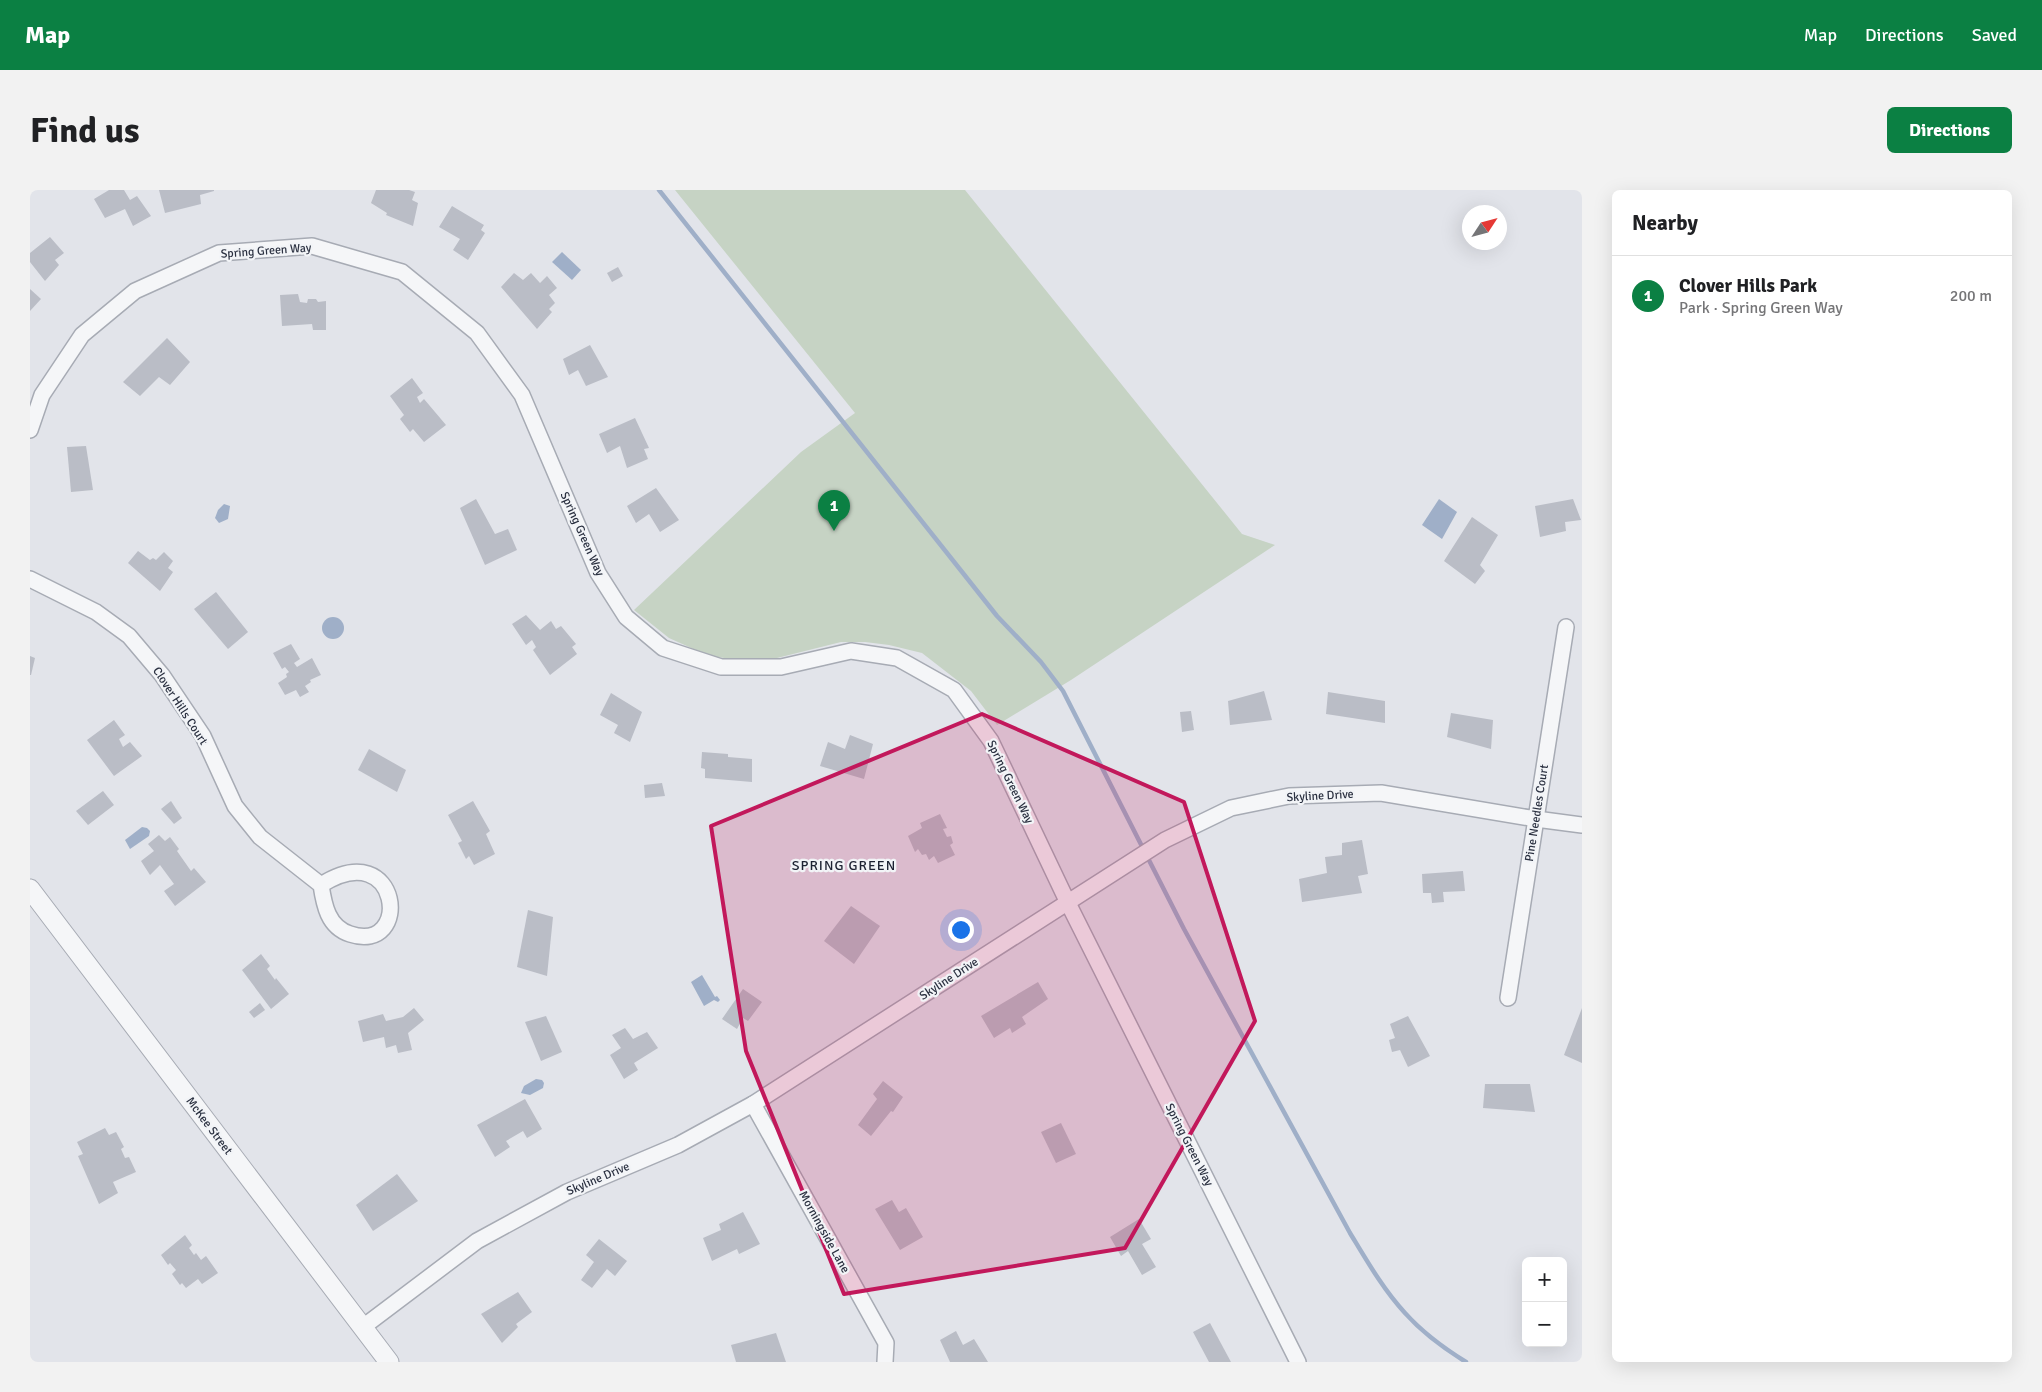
<!DOCTYPE html>
<meta charset="utf-8">
<style>
body{margin:0;font-family:Signika,sans-serif;background:#f2f2f2;color:#202124}
.controls{position:absolute;right:15px;bottom:15px;display:grid;overflow:hidden;border-radius:8px;box-shadow:0 5px 20px #0002}
.controls button{width:45px;height:45px;display:grid;place-items:center;padding:0;border:0;border-bottom:1px solid #e0e0e0;background:#fff;color:#202124;font:25px sans-serif}
.compass{position:absolute;left:1432px;top:15px;width:45px;height:45px;border-radius:50%;background:#fff;box-shadow:0 5px 20px #0002;rotate:54deg}
.you{position:absolute;left:930px;top:739px;width:18px;height:18px;margin:-12px;border:4px solid #fff;border-radius:50%;background:#1a73e8;box-shadow:0 0 0 8px #1a73e833}
.badge{display:grid;place-items:center;width:32px;height:32px;border-radius:50%;background:#0b8043;color:#fff;font-size:16px;font-weight:700}
.pin{position:absolute;translate:-50% -41px;filter:drop-shadow(0 1px 2px #0008)}
.pin::after{content:'';position:absolute;top:26px;width:18px;height:15px;background:inherit;clip-path:polygon(0 0,100% 0,50% 100%)}
.list{margin:0;padding:0;list-style:none}
h2{display:flex;justify-content:space-between;align-items:center;height:65px;margin:0;padding:0 20px;font-size:21px}
h2 small{font-size:16px;font-weight:400;color:#757577}
.list li{display:grid;grid-template-columns:32px 1fr auto;gap:15px;align-items:center;box-sizing:border-box;height:80px;padding:0 20px;border-top:1px solid #e0e0e0}
.list b{display:block;font-size:19px;white-space:nowrap}
.list p{margin:0;font-size:16px;white-space:nowrap;color:#757577}
.list em{font-size:16px;font-style:normal;color:#757577}
.map{position:relative;flex:none;width:1552px;height:1172px;overflow:hidden;border-radius:8px}
header{display:flex;align-items:center;gap:30px;box-sizing:border-box;height:70px;padding:0 25px;background:#0b8043;color:#fff}
header strong{font-size:24px}
nav{display:flex;gap:28px;margin-inline-start:auto;font-size:18px}
.intro{display:flex;align-items:center;justify-content:space-between;box-sizing:border-box;height:120px;padding:0 30px}
h1{margin:0;font-size:35px}
.button{padding:12px 22px;border-radius:8px;background:#0b8043;color:#fff;font-size:18px;font-weight:700}
main{display:flex;gap:30px;padding:0 30px}
aside{flex:1;background:#fff;border-radius:8px;box-shadow:0 5px 20px #0002}
.map>svg:first-child{display:block}
.green{fill:#c6d3c4}
.water{fill:#9fafc8}
.lines{fill:none;stroke-linecap:round;stroke-linejoin:round}
.stream{stroke:#9fafc8;stroke-width:4.5}
.building{fill:#babdc6}
.minor-casing{stroke:#a7abb4;stroke-width:18}
.tertiary-casing{stroke:#a7abb4;stroke-width:21}
.minor{stroke:#f5f6f8;stroke-width:15}
.tertiary{stroke:#f5f6f8;stroke-width:19}
.marked{fill:#c2185b;fill-opacity:0.2;stroke:#c2185b;stroke-width:4;stroke-linejoin:round}
.labels{text-anchor:middle;dominant-baseline:central;stroke-width:4.5;stroke-linejoin:round;paint-order:stroke}
.street-label{font-size:12px;fill:#2b3141;stroke:#f2f4f7}
.neighbourhood-label{font-size:14px;letter-spacing:1px;fill:#1d2232;stroke:#f2f4f7}
</style>
<header>
<strong>Map</strong>
<nav><a>Map</a><a>Directions</a><a>Saved</a></nav>
</header>
<div class="intro"><h1>Find us</h1><a class="button">Directions</a></div>
<main>
<div class="map">
<svg width="1552" height="1172" viewBox="0 0 1552 1172">
<rect width="100%" height="100%" fill="#e2e4ea"/>
<polygon class="green" points="645,0 935,0 1212,344 1245,355 1041,490 967,535 941,501 892,463 859,455 835,452 811,452 747,468 702,469 687,467 668,461 639,448 604,420 771,262 825,223"/>
<g class="water">
<polygon points="532,62 551,80 542,90 522,72"/>
<polygon points="1409,309 1427,322 1412,349 1392,335"/>
<polygon points="194,314 200,316 198,329 189,333 185,328 188,320"/>
<circle cx="303" cy="438" r="11"/>
<polygon points="112,637 117,638 120,641 119,646 100,659 95,650"/>
<polygon points="672,785 685,807 687,806 690,810 688,812 684,810 674,816 661,792"/>
<polygon points="506,889 512,890 514,893 513,898 500,905 491,903 494,896"/>
</g>
<g class="lines">
<path class="stream" d="M 629,0 L 967,426 L 1011,472 L 1033,501 L 1154,739 L 1320,1043 C 1337,1071 1353,1099 1375,1123 C 1392,1142 1415,1159 1436,1172"/>
</g>
<g class="building">
<polygon points="79,0 94,0 100,10 107,6 121,26 103,36 95,19 75,28 64,9"/>
<polygon points="129,0 184,0 184,1 170,5 171,14 135,23"/>
<polygon points="346,0 379,0 385,2 382,10 388,13 383,36 356,25 357,23 341,13"/>
<polygon points="422,16 454,35 451,40 455,43 438,70 423,60 430,49 409,37"/>
<polygon points="20,47 34,63 25,70 29,75 15,91 0,72 0,63"/>
<polygon points="588,77 593,86 582,92 577,83"/>
<polygon points="484,83 493,90 501,83 510,93 517,86 527,98 519,105 525,113 519,119 522,122 507,139 471,97"/>
<polygon points="0,99 11,109 0,121"/>
<polygon points="268,104 270,112 277,113 278,109 286,109 288,112 296,111 296,140 283,140 282,134 252,136 250,105"/>
<polygon points="137,148 160,172 140,195 129,187 110,206 93,192"/>
<polygon points="560,155 578,187 556,196 548,180 539,185 533,169"/>
<polygon points="382,188 393,203 387,207 390,213 394,209 416,235 394,252 383,239 380,242 370,229 374,225 360,206"/>
<polygon points="605,228 619,258 614,259 618,269 597,278 590,256 577,263 569,244"/>
<polygon points="56,256 63,300 41,302 37,257"/>
<polygon points="626,298 649,330 630,342 619,324 606,333 597,316"/>
<polygon points="446,309 465,344 478,339 487,360 455,375 430,318"/>
<polygon points="1543,309 1551,330 1535,332 1536,341 1510,347 1505,316"/>
<polygon points="1442,327 1468,345 1450,375 1455,381 1445,394 1414,371"/>
<polygon points="108,361 120,370 123,368 126,370 134,362 143,371 138,378 143,382 130,401 98,373"/>
<polygon points="186,402 218,442 198,459 164,419"/>
<polygon points="496,425 510,440 521,431 526,439 531,436 546,454 542,457 547,464 520,485 503,460 506,457 502,450 496,455 482,434"/>
<polygon points="261,454 270,469 264,473 267,477 282,468 291,485 280,490 281,492 275,496 279,502 270,507 266,500 255,505 248,493 257,487 256,484 259,482 255,477 252,479 243,463"/>
<polygon points="0,466 5,468 1,485 0,485"/>
<polygon points="1234,501 1242,530 1200,535 1198,511"/>
<polygon points="1298,502 1355,511 1355,533 1296,524"/>
<polygon points="581,503 612,522 600,552 584,543 588,535 570,525"/>
<polygon points="1161,521 1164,540 1152,542 1150,522"/>
<polygon points="1421,523 1463,530 1461,559 1417,547"/>
<polygon points="84,530 95,545 89,549 93,557 100,552 112,566 84,586 57,550"/>
<polygon points="820,545 843,554 834,589 790,576 798,552 815,559"/>
<polygon points="339,559 376,580 367,602 328,580"/>
<polygon points="672,562 698,564 698,567 722,569 722,592 675,588 675,579 671,578"/>
<polygon points="632,593 635,606 615,608 614,595"/>
<polygon points="73,601 84,615 58,635 46,621"/>
<polygon points="141,611 152,628 144,634 131,619"/>
<polygon points="443,611 460,641 456,644 465,664 444,675 439,666 436,669 428,653 432,651 418,625"/>
<polygon points="910,624 917,638 913,639 917,647 921,646 923,653 920,655 925,665 908,673 904,666 899,670 896,664 892,665 888,659 885,662 878,646 892,638 890,633"/>
<polygon points="129,645 135,651 140,647 149,659 147,661 161,681 164,678 176,692 145,716 134,701 144,694 130,675 120,685 111,671 124,661 118,654"/>
<polygon points="1332,650 1338,684 1328,686 1332,703 1272,712 1269,689 1297,683 1295,667 1312,665 1312,653"/>
<polygon points="1433,681 1435,701 1413,702 1414,712 1402,713 1401,703 1393,703 1392,684"/>
<polygon points="821,716 850,736 824,774 794,751"/>
<polygon points="498,720 523,727 517,786 487,777"/>
<polygon points="231,764 240,776 237,779 245,790 246,788 259,804 241,819 212,780"/>
<polygon points="1008,792 1018,809 992,827 996,834 982,843 980,838 964,848 951,826"/>
<polygon points="713,799 732,812 718,831 713,828 707,839 692,829"/>
<polygon points="230,813 235,820 224,828 219,822"/>
<polygon points="384,818 394,830 378,843 382,860 368,863 366,855 356,858 354,847 333,852 328,831 353,824 356,831 373,827"/>
<polygon points="1552,818 1552,873 1534,865"/>
<polygon points="516,826 532,862 511,871 495,832"/>
<polygon points="1378,826 1400,866 1378,877 1370,860 1362,862 1359,850 1365,848 1360,834"/>
<polygon points="595,838 603,849 617,842 628,858 604,873 608,880 594,889 580,865 591,858 582,845"/>
<polygon points="853,891 873,907 863,922 861,921 841,946 828,935 847,909 843,904"/>
<polygon points="1455,894 1500,894 1505,922 1453,918"/>
<polygon points="495,909 512,939 497,948 493,941 476,951 480,957 465,967 447,935"/>
<polygon points="1031,933 1046,964 1026,973 1011,942"/>
<polygon points="75,938 79,945 86,942 94,957 91,959 95,968 99,967 106,982 83,992 88,1003 69,1014 48,966 53,964 47,952"/>
<polygon points="367,984 388,1011 343,1041 326,1015"/>
<polygon points="862,1010 869,1022 876,1018 893,1047 870,1060 845,1019"/>
<polygon points="713,1022 730,1054 709,1064 707,1059 682,1071 673,1048 691,1040 689,1034"/>
<polygon points="1109,1029 1121,1049 1112,1054 1126,1077 1112,1085 1098,1061 1091,1066 1080,1047"/>
<polygon points="155,1045 162,1055 159,1058 164,1065 166,1063 171,1070 176,1066 188,1083 172,1094 168,1089 156,1098 152,1093 150,1095 142,1084 146,1080 140,1073 138,1075 131,1065"/>
<polygon points="569,1049 597,1071 585,1086 577,1079 562,1098 551,1090 564,1072 556,1065"/>
<polygon points="488,1102 502,1122 486,1134 488,1137 472,1153 451,1124"/>
<polygon points="1180,1133 1201,1172 1179,1172 1163,1142"/>
<polygon points="926,1141 933,1155 944,1149 958,1172 920,1172 910,1150"/>
<polygon points="746,1143 756,1172 706,1172 701,1155"/>
</g>
<g class="lines">
<g class="minor-casing">
<g id="minor">
<polyline points="0,240 12,205 52,145 105,101 189,63 282,56 372,82 447,143 492,205 568,383 596,427 633,458 691,477 751,477 821,461 867,468 924,500 961,551 1038,713 1268,1172"/>
<path d="M 0,389 L 66,422 L 99,446 L 132,485 L 173,546 L 205,616 L 230,647 L 291,695 C 294,715 298,737 320,744 C 383,765 371,644 291,695"/>
<polyline points="1478,808 1536,437"/>
<polyline points="723,914 856,1153 855,1172"/>
<polyline points="333,1137 447,1051 537,1002 648,955 723,914 1135,650 1201,618 1259,606 1351,603 1506,629 1552,635"/>
</g>
</g>
<g class="tertiary-casing">
<polyline id="tertiary" points="0,699 359,1172"/>
</g>
<use href="#minor" class="minor"/>
<use href="#tertiary" class="tertiary"/>
</g>
<path class="marked" d="M 952,524 L 1154,612 L 1225,831 L 1095,1058 L 814,1104 L 716,861 L 681,636 Z"/>
<g class="labels">
<g class="street-label">
<text transform="translate(236 61) rotate(-4)">Spring Green Way</text>
<text transform="translate(552 344) rotate(66)">Spring Green Way</text>
<text transform="translate(150 516) rotate(57)">Clover Hills Court</text>
<text transform="translate(980 592) rotate(64)">Spring Green Way</text>
<text transform="translate(1290 606) rotate(-3)">Skyline Drive</text>
<text transform="translate(1507 623) rotate(-81)">Pine Needles Court</text>
<text transform="translate(919 789) rotate(-33)">Skyline Drive</text>
<text transform="translate(179 936) rotate(53)">McKee Street</text>
<text transform="translate(1159 955) rotate(63)">Spring Green Way</text>
<text transform="translate(568 989) rotate(-23)">Skyline Drive</text>
<text transform="translate(794 1042) rotate(61)">Morningside Lane</text>
</g>
<g class="neighbourhood-label">
<text x="814" y="675">SPRING GREEN</text>
</g>
</g>
</svg>
<div class="controls">
<button>+</button>
<button>−</button>
</div>
<svg class="compass" viewBox="-18 -18 36 36"><path d="M0-13l5 13h-10z" fill="#e53935"/><path d="M0 13l5-13h-10z" fill="#757577"/></svg>
<div class="you"></div>
<div class="pin badge" style="left:804px;top:341px">1</div>
</div>
<aside>
<h2>Nearby<small></small></h2>
<ul class="list">
<li><span class="badge">1</span><div><b>Clover Hills Park</b><p>Park · Spring Green Way</p></div><em>200 m</em></li>
</ul>
</aside>
</main>
